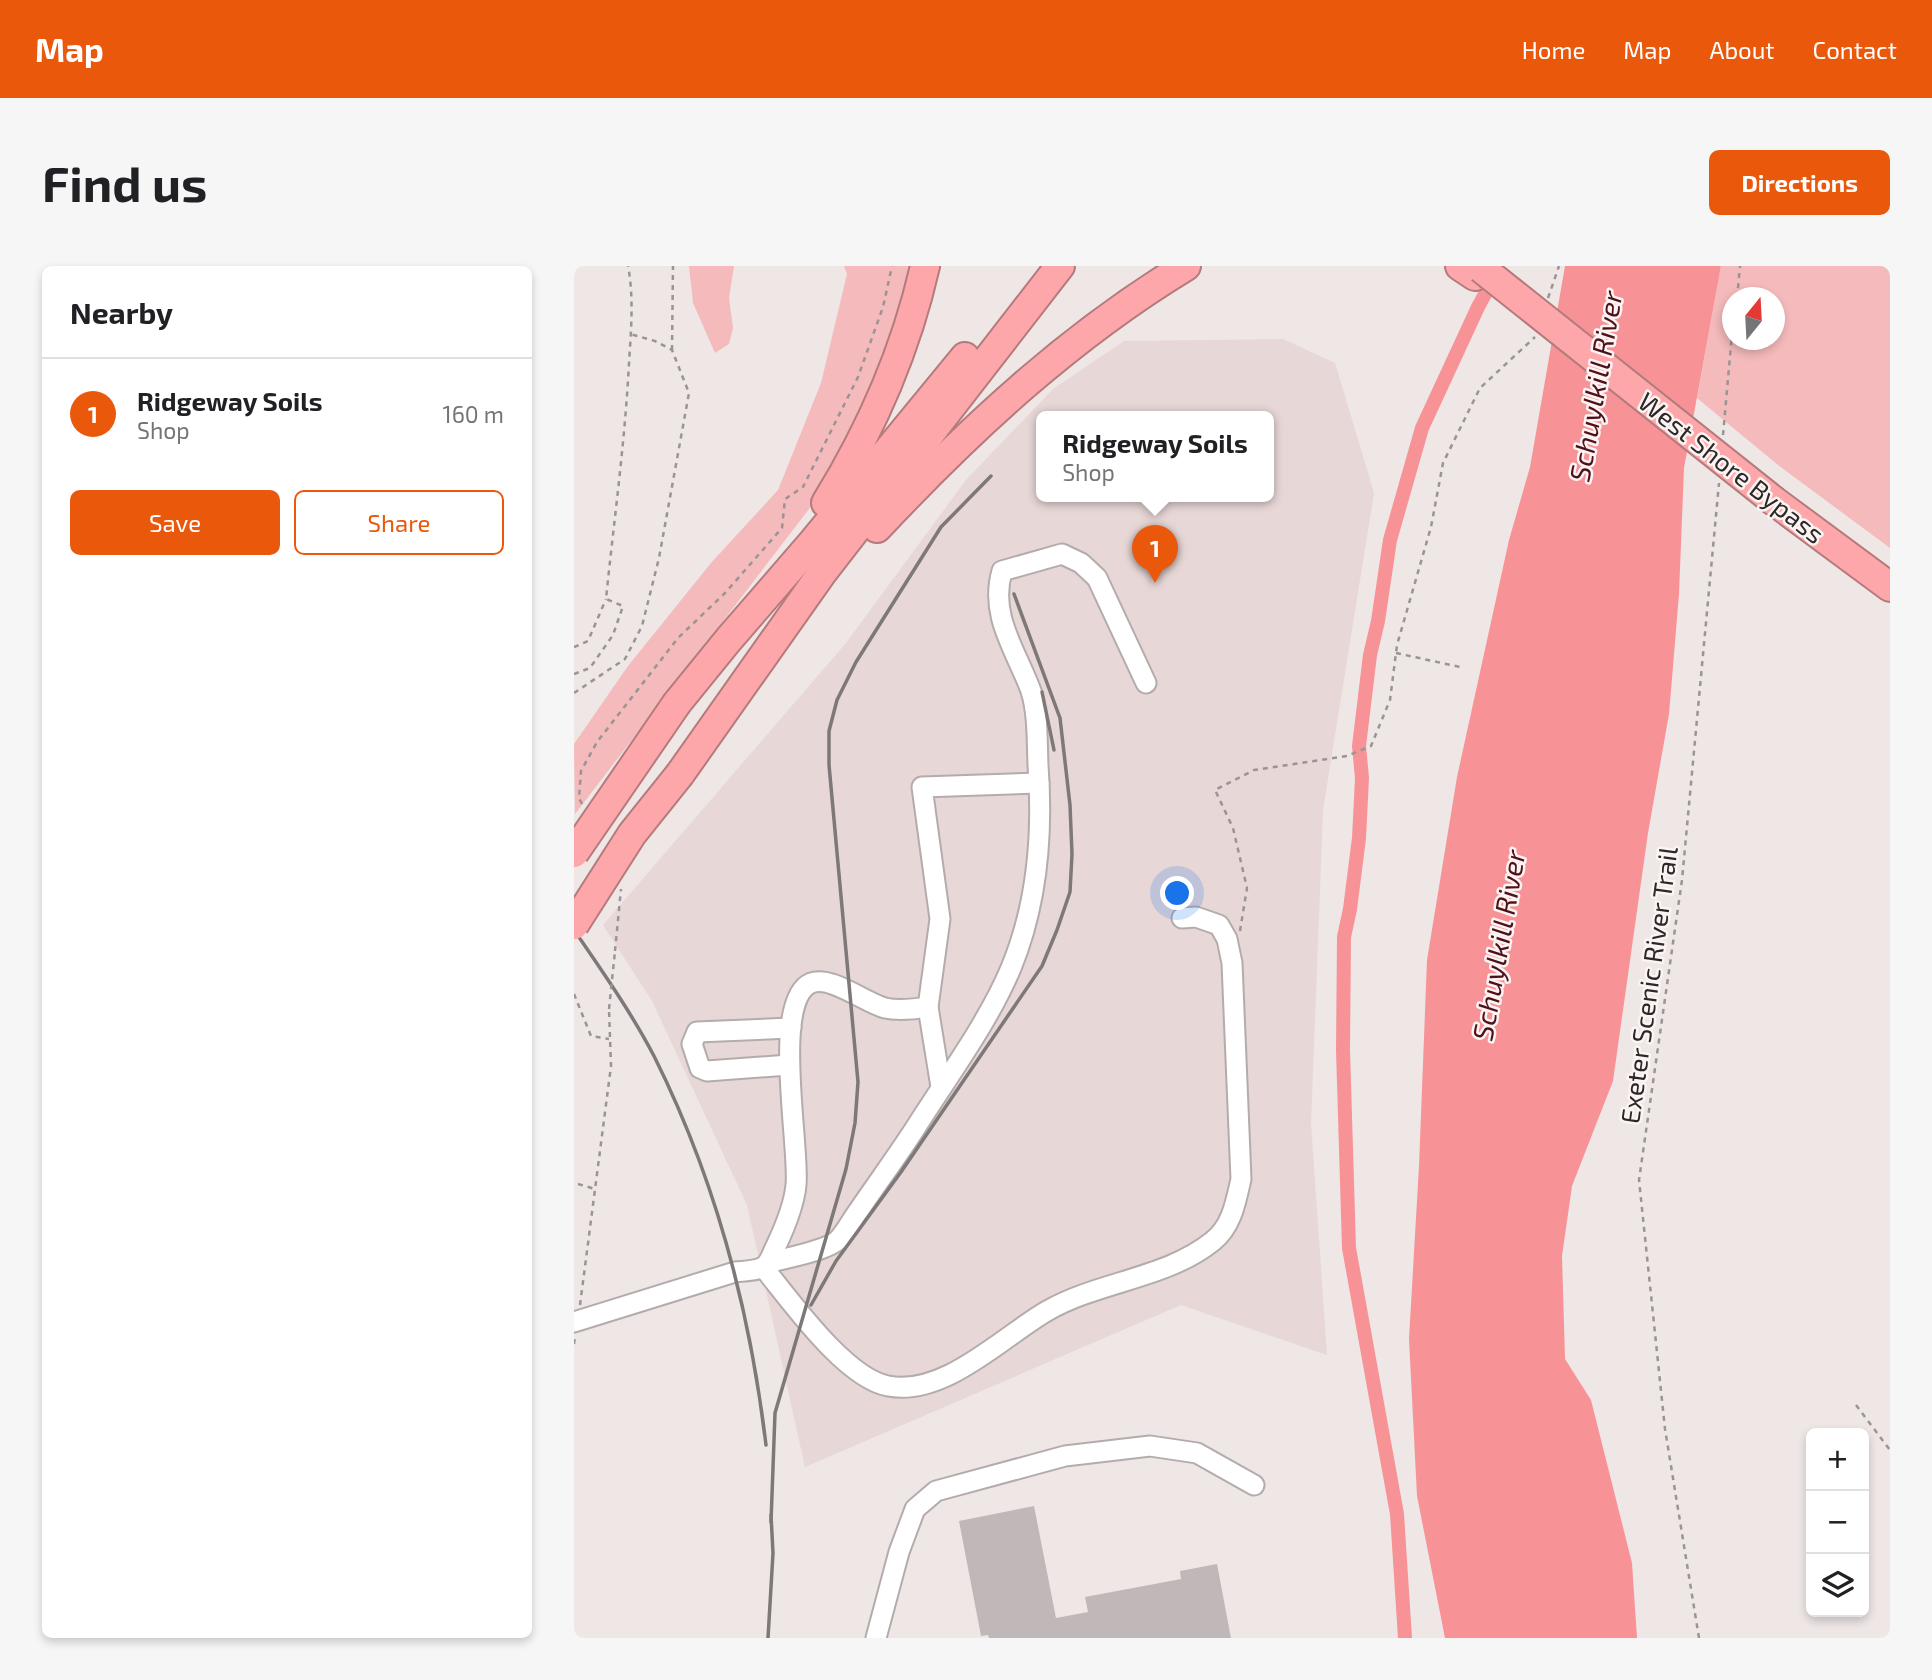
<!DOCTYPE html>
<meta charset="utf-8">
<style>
body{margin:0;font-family:"Exo 2",sans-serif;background:#f6f6f6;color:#202124}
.controls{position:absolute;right:21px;bottom:21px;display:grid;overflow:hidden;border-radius:10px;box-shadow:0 4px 10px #0003}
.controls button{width:63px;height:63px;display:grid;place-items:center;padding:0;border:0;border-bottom:2px solid #e0e0e0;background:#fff;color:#202124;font:35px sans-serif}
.compass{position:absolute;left:1148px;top:21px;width:63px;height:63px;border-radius:50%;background:#fff;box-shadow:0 4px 10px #0003;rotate:18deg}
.you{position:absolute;left:604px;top:628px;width:24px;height:24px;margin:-18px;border:5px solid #fff;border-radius:50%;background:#1a73e8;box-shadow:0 0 0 10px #1a73e833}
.badge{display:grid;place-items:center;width:46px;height:46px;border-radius:50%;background:#ea580c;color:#fff;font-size:23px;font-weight:700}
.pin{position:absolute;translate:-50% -58px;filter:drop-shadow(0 2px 4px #0008)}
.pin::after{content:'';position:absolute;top:37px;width:24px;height:21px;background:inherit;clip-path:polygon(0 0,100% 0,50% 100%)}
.popup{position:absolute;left:462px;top:145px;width:238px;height:91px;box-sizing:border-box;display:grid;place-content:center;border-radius:10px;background:#fff;filter:drop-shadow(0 2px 5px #0005);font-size:23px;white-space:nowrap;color:#757577}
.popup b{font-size:26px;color:#202124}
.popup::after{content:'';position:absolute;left:50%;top:100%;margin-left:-14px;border:14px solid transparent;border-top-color:#fff}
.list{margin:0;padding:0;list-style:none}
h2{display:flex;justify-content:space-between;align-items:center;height:91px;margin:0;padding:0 28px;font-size:30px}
h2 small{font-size:23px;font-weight:400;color:#757577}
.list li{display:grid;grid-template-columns:46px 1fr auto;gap:21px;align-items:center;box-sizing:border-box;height:112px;padding:0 28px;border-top:2px solid #e0e0e0}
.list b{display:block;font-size:26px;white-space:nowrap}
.list p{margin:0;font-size:23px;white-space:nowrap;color:#757577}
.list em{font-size:23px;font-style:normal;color:#757577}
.actions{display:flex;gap:14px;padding:21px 28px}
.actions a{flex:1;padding:16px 0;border:2px solid #ea580c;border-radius:10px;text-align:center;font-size:24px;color:#ea580c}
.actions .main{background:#ea580c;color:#fff}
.icon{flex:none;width:38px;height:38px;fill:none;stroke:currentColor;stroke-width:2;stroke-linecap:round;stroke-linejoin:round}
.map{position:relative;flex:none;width:1316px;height:1372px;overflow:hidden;border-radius:10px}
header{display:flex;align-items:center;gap:42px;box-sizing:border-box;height:98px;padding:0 35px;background:#ea580c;color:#fff}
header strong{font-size:33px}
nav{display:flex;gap:38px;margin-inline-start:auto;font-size:24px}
.intro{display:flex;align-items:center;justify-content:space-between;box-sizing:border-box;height:168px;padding:0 42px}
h1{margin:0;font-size:49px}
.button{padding:18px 32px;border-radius:10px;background:#ea580c;color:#fff;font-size:24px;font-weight:700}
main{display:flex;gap:42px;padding:0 42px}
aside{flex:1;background:#fff;border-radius:10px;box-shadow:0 4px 10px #0003}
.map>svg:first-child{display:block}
.built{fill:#e8d7d7;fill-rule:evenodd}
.green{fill:#f5babb;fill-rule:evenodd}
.water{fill:#f79397}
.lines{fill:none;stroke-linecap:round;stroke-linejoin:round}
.canal{stroke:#f79397;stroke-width:14}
.building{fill:#c0b8b8}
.minor-casing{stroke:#b4acac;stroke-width:23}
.highway-casing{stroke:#b47b7c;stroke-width:32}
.path{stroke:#9a9494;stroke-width:2.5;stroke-dasharray:5 5;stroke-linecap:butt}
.minor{stroke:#fff;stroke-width:19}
.highway{stroke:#fea7aa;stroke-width:28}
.rail{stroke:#7e7878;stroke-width:3.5}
.highway-bridge-casing{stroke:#b47b7c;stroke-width:32;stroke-linecap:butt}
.path-bridge{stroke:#9a9494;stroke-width:2.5;stroke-dasharray:5 5;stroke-linecap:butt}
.highway-bridge{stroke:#fea7aa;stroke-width:28}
.labels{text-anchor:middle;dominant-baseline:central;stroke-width:5;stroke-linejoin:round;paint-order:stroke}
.street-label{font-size:26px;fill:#2b2828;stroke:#fcf3f3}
.water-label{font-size:28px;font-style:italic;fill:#4e1119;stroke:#fcf3f3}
</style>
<header>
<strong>Map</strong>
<nav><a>Home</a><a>Map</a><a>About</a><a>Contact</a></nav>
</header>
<div class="intro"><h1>Find us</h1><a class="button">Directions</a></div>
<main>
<aside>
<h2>Nearby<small></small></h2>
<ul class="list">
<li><span class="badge">1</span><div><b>Ridgeway Soils</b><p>Shop</p></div><em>160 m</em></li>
</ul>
<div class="actions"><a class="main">Save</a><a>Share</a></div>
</aside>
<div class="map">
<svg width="1316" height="1372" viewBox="0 0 1316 1372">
<rect width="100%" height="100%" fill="#efe6e6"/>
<path class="built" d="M 709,73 L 761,97 L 800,227 L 749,544 L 737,857 L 753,1089 L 607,1039 L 231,1201 L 173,939 L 78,735 L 29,659 L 272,377 L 392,214 L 479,123 L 550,75 ZM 467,151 L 695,151 L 695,231 L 467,231 Z"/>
<g class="green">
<polygon points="115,0 160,0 155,32 159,62 155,78 141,87 119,37"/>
<polygon points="270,0 337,0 321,57 298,120 271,181 235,243 1,548 0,478 54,400 137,297 204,224 247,117 273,8"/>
<path d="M 1147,0 L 1316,0 L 1316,282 L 1204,199 L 1123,132 ZM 1158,32 L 1200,32 L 1200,74 L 1158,74 Z"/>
</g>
<polygon class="water" points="991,0 1147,0 1110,202 1105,328 1095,448 1074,567 1039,815 998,920 988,990 991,1093 1017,1134 1058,1297 1063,1372 871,1372 843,1230 835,1073 845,900 853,694 883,511 935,274 956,201"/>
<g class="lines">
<polyline class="canal" points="831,1372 823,1248 775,982 769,784 770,671 776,643 785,572 788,512 785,480 796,389 804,355 816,274 848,162 904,41 922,8"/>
</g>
<polygon class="building" points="460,1240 482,1352 514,1346 511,1331 607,1313 606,1305 643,1298 657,1372 415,1372 414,1369 407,1370 385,1255"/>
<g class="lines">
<g class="minor-casing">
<g id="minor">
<polyline points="215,799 133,805 126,802 118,778 123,766 217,762"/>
<polyline points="367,821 354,741 366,653 348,521 465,517"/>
<path d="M 194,997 C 211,992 252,985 264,974 C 272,966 278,953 285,944 C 304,916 324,889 342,861 C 373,812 415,755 437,702 C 463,639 469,566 464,499 C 463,476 464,447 457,425 C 442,384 415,350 428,305 L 488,288 L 507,297 L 523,312 L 572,417"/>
<path d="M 189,1001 C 217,1035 271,1112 314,1120 C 370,1131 428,1071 473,1045 C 525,1015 592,1013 639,975 C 658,960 662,935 667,913 L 658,697 L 653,673 L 645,659 L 622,651 L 608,652"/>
<path d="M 0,1056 L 161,1006 C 170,1005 180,1005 188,1002 C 196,998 198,987 202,980 C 211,961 220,940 222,919 C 226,880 197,734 237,717 C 257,709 291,737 311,742 C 325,745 341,743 354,741"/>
<polyline points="302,1372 325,1286 341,1243 362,1225 491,1190 576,1180 623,1187 680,1219"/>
</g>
</g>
<g class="highway-casing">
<g id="highway">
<polyline points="886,0 901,10"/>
<polyline points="1200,235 1316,321"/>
<path d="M 252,237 C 297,164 332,84 351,0"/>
<path d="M 303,262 C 396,163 495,71 612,0"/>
<polyline points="103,437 155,373 239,276 391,91"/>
<polyline points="106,508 248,307 486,0"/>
</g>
</g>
<g class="path">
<polyline points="974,32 985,0"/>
<polyline points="1163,32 1166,0"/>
<polyline points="98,84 99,0"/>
<polyline points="1149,169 1158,68"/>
<polyline points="0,381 14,375 32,333"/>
<polyline points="822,387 886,401"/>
<path d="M 0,408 L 16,402 L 39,369 L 49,340 L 32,333 C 40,254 51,176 55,97 C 57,65 60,31 54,0"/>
<polyline points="0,427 51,393 68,360 85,292 115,127 98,84 81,75 56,68"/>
<polyline points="8,538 5,532 7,505 23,476 104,372 151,327 208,262 211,233 229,221 284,111 309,41 318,0"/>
<polyline points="666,665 673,622 659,562 641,524 680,504 773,490 797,480 816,434 823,379 857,261 869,197 906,122 961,71"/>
<polyline points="41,685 47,623"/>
<polyline points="0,728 17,770 35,773"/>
<polyline points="4,918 21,923"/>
<polyline points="6,1039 37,800 35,743"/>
<polyline points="0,1078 1,1069"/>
<polyline points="1282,1139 1316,1184"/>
<polyline points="1125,1372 1091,1163 1065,914 1108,614 1145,217"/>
</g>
<use href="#minor" class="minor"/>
<use href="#highway" class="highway"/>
<g class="rail">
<polyline points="468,426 480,484"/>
<path d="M 0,664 C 28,705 57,746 80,790 C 141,912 176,1044 192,1179"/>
<polyline points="237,1039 262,995 327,906 468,700 483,664 496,626 498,588 496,539 486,452 440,328"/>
<polyline points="197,1256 201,1147 272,903 281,857 284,816 255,499 255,465 263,434 282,396 367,261 417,210"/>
<polyline points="194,1372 199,1287 197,1249"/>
</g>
<g class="highway-bridge-casing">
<g id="highway-bridge">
<polyline points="907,2 1200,235"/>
<polyline points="0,587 103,437"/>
<polyline points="0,659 58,568 106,508"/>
</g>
</g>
<polyline class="path-bridge" points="35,743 41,685"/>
<use href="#highway-bridge" class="highway-bridge"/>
</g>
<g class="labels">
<g class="street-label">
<text transform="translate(1158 201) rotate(38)">West Shore Bypass</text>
<text transform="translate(1074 719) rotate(-82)">Exeter Scenic River Trail</text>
</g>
<g class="water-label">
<text transform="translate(1021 120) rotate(-80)">Schuylkill River</text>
<text transform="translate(924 679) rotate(-80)">Schuylkill River</text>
</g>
</g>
</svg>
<div class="controls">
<button>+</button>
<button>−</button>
<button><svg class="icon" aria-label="layers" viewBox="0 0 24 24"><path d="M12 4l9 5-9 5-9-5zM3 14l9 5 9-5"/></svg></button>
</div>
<svg class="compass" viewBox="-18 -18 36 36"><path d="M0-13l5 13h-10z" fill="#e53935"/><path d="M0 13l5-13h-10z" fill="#757577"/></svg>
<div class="you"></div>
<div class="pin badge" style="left:581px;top:317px">1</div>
<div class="popup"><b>Ridgeway Soils</b>Shop</div>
</div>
</main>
